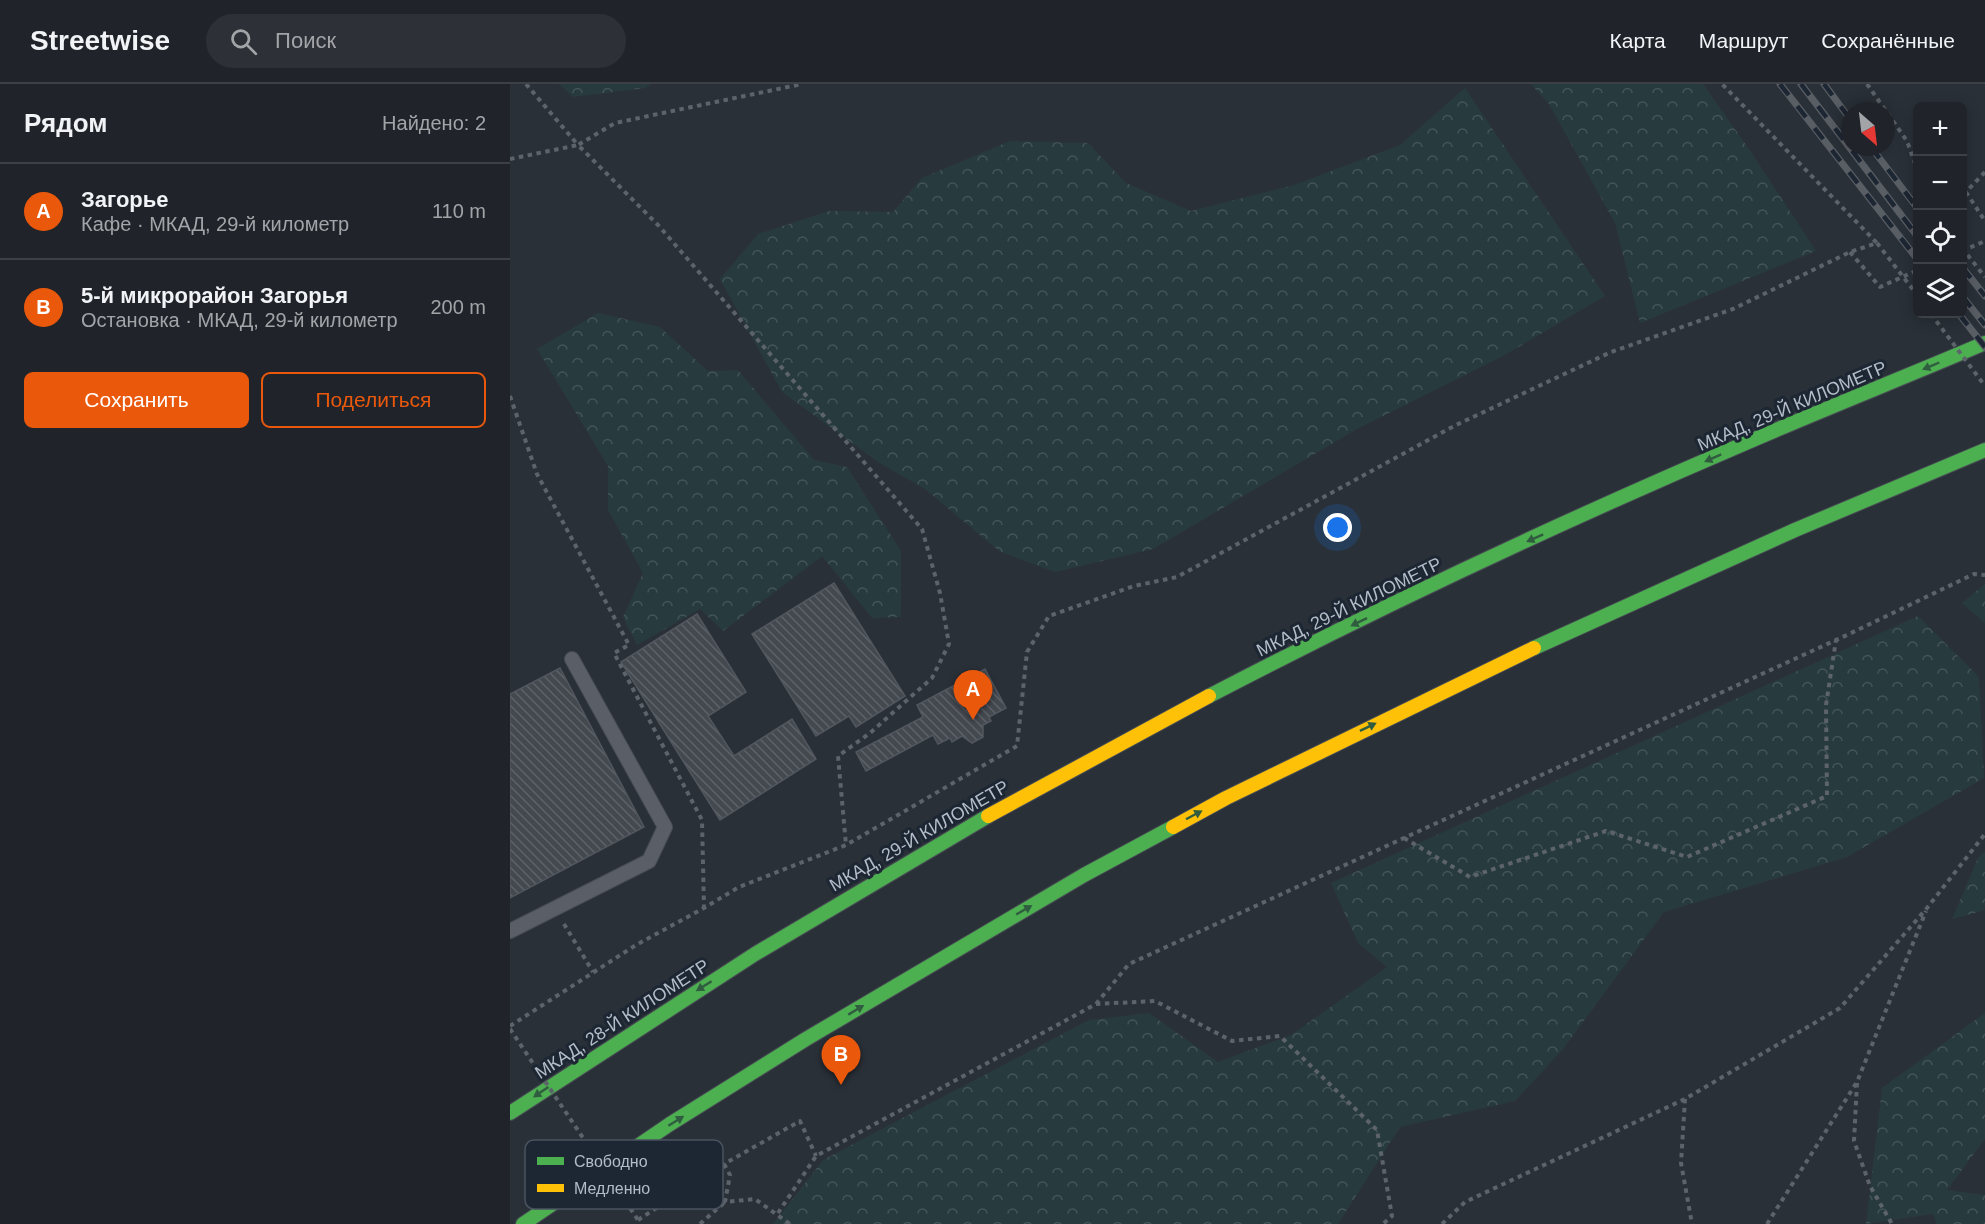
<!DOCTYPE html>
<html lang="ru">
<meta charset="utf-8">
<style>
body{margin:0;font-family:Arial,sans-serif;background:#2d3036;color:#f1f3f6}
.controls{position:absolute;right:18px;top:18px;display:grid;overflow:hidden;border-radius:9px;box-shadow:0 3px 15px #0003}
.controls button{width:54px;height:54px;display:grid;place-items:center;padding:0;border:0;border-bottom:2px solid #3d4147;background:#20242a;color:#f1f3f6;font:30px sans-serif}
.compass{position:absolute;left:1331px;top:18px;width:54px;height:54px;border-radius:50%;background:#20242a;box-shadow:0 3px 15px #0003;rotate:152deg}
.you{position:absolute;left:828px;top:444px;width:21px;height:21px;margin:-15px;border:4px solid #fff;border-radius:50%;background:#1a73e8;box-shadow:0 0 0 9px #1a73e833}
.badge{display:grid;place-items:center;width:39px;height:39px;border-radius:50%;background:#ea580c;color:#fff;font-size:20px;font-weight:700}
.pin{position:absolute;translate:-50% -50px;filter:drop-shadow(0 2px 3px #0008)}
.pin::after{content:'';position:absolute;top:32px;width:21px;height:18px;background:inherit;clip-path:polygon(0 0,100% 0,50% 100%)}
.list{margin:0;padding:0;list-style:none}
h2{display:flex;justify-content:space-between;align-items:center;height:78px;margin:0;padding:0 24px;font-size:26px}
h2 small{font-size:20px;font-weight:400;color:#a2a4a8}
.list li{display:grid;grid-template-columns:39px 1fr auto;gap:18px;align-items:center;box-sizing:border-box;height:96px;padding:0 24px;border-top:2px solid #3d4147}
.list b{display:block;font-size:22px;white-space:nowrap}
.list p{margin:0;font-size:20px;white-space:nowrap;color:#a2a4a8}
.list em{font-size:20px;font-style:normal;color:#a2a4a8}
.actions{display:flex;gap:12px;padding:18px 24px}
.actions a{flex:1;padding:14px 0;border:2px solid #ea580c;border-radius:9px;text-align:center;font-size:21px;color:#ea580c}
.actions .main{background:#ea580c;color:#fff}
.icon{flex:none;width:33px;height:33px;fill:none;stroke:currentColor;stroke-width:2;stroke-linecap:round;stroke-linejoin:round}
.map{position:relative;flex:none;width:1475px;height:1140px;overflow:hidden}
header{display:flex;align-items:center;gap:36px;box-sizing:border-box;height:84px;padding:0 30px;background:#20242a;border-bottom:2px solid #3d4147}
header strong{font-size:28px}
nav{display:flex;gap:33px;margin-inline-start:auto;font-size:21px}
.search{width:420px;height:54px;background:#2d3036;display:flex;align-items:center;gap:15px;box-sizing:border-box;padding:0 21px;border-radius:33px;color:#a2a4a8;font-size:22px}
main{display:flex}
aside{flex:1;background:#20242a}
.map>svg:first-child{display:block}
.forest{fill:url(#forest-crowns)}
.building{fill:url(#building-back-hatch);stroke:#52575f;stroke-width:1.5}
.lines{fill:none;stroke-linecap:round;stroke-linejoin:round}
.lane-casing{stroke:#484c53;stroke-width:16}
.fast-casing{stroke:#474c53;stroke-width:16}
.slow-casing{stroke:#474c53;stroke-width:16}
.path{stroke:#5d636a;stroke-width:4;stroke-dasharray:4.5 4.5;stroke-linecap:butt}
.lane{stroke:#5a5e66;stroke-width:14}
.fast{stroke:#4caf50;stroke-width:14}
.slow{stroke:#ffc107;stroke-width:14}
.rail-casing{stroke:#595d64;stroke-width:7}
.rail{stroke:#1d2633;stroke-width:4.5;stroke-dasharray:14;stroke-linecap:butt}
.path-bridge{stroke:#5d636a;stroke-width:4;stroke-dasharray:4.5 4.5;stroke-linecap:butt}
.oneway{fill:#305d3f}
.labels{text-anchor:middle;dominant-baseline:central;stroke-width:6;stroke-linejoin:round;paint-order:stroke}
.street-label{font-size:18px;fill:#b4bcc9;stroke:#1d2633}
.key{fill:#1d2633;stroke:#4a5360;stroke-width:1.5}
.key-label{font-size:16px;fill:#b4bcc9}
</style>
<header>
<strong>Streetwise</strong>
<div class="search"><svg class="icon" aria-label="search" viewBox="0 0 24 24"><circle cx="10" cy="10" r="6"/><path d="M15 15l6 6"/></svg>Поиск</div>
<nav><a>Карта</a><a>Маршрут</a><a>Сохранённые</a></nav>
</header>
<main>
<aside>
<h2>Рядом<small>Найдено: 2</small></h2>
<ul class="list">
<li><span class="badge">A</span><div><b>Загорье</b><p>Кафе · МКАД, 29-й километр</p></div><em>110 m</em></li>
<li><span class="badge">B</span><div><b>5-й микрорайон Загорья</b><p>Остановка · МКАД, 29-й километр</p></div><em>200 m</em></li>
</ul>
<div class="actions"><a class="main">Сохранить</a><a>Поделиться</a></div>
</aside>
<div class="map">
<svg width="1475" height="1140" viewBox="0 0 1475 1140">
<defs>
<pattern id="forest-crowns" width="20" height="18" patternUnits="userSpaceOnUse" patternTransform="scale(1.5)"><rect width="20" height="18" fill="#273a3e"/><path d="M2 6a3 3 0 1 1 6 0M12 15a3 3 0 1 1 6 0" fill="none" stroke="#445559"/></pattern>
<pattern id="building-back-hatch" width="6" height="6" patternUnits="userSpaceOnUse" patternTransform="scale(1.5)"><rect width="6" height="6" fill="#444950"/><path d="M-1 5l2 2M0 0l6 6M5-1l2 2" fill="none" stroke="#5d6168"/></pattern>
</defs>
<rect width="100%" height="100%" fill="#2a3038"/>
<g class="forest">
<polygon points="49,0 142,0 135,4 63,13"/>
<polygon points="1021,0 1193,0 1241,68 1306,167 1130,239 1105,139 1039,20"/>
<polygon points="955,4 1095,212 993,272 847,345 643,465 545,488 489,467 415,405 368,378 272,308 210,195 248,150 319,127 383,128 412,94 500,57 578,59 616,99 681,127 784,101 890,61"/>
<polygon points="88,229 150,243 198,287 228,286 304,376 337,383 391,467 391,533 362,534 312,472 213,547 190,525 127,561 113,533 133,489 98,426 98,382 27,265"/>
<polygon points="1475,500 1475,539 1452,519"/>
<polygon points="1408,532 1469,593 1474,694 1337,773 1154,828 1053,965 1005,1017 890,1043 828,1140 263,1140 313,1076 579,936 639,929 708,978 781,951 877,883 848,859 821,799"/>
<polygon points="1475,767 1475,826 1442,835 1468,774"/>
<polygon points="1475,929 1475,1055 1437,1106 1475,1111 1475,1140 1427,1140 1423,1130 1356,1140 1372,1004"/>
</g>
<g class="building">
<polygon points="324,499 395,612 346,643 339,632 306,652 242,550"/>
<polygon points="187,530 236,608 198,632 224,672 282,635 306,675 210,736 111,578"/>
<polygon points="50,584 134,743 0,814 0,610"/>
<polygon points="475,585 496,624 479,633 481,637 473,641 473,653 462,659 452,652 442,658 440,654 428,660 423,651 356,687 346,668 413,633 407,621"/>
</g>
<g class="lines">
<g class="lane-casing">
<polyline id="lane" points="0,847 139,777 155,743 62,575"/>
</g>
<g class="fast-casing">
<g id="fast">
<polyline points="1024,564 1285,446 1475,366"/>
<path d="M 699,612 C 877,519 1060,434 1245,355 C 1321,322 1398,292 1475,259"/>
<polyline points="0,1029 245,870 478,732"/>
<polyline points="13,1140 160,1040 296,955 574,791 663,743"/>
</g>
</g>
<g class="slow-casing">
<g id="slow">
<polyline points="478,732 699,612"/>
<polyline points="663,743 716,714 1024,564"/>
</g>
</g>
<g class="path">
<polyline points="16,0 68,61 105,39 292,0"/>
<polyline points="1357,0 1397,57 1408,88"/>
<polyline points="0,75 68,61 148,141 412,445 430,509 439,560 422,594 360,649 328,672 336,761"/>
<polyline points="1456,108 1475,137"/>
<polyline points="1452,109 1456,108 1475,88"/>
<polyline points="1452,167 1475,157"/>
<polyline points="1340,168 1370,203 1408,186"/>
<polyline points="0,312 27,390 119,561 104,569 192,736 194,824"/>
<polyline points="894,754 960,793 1096,747 1177,773 1317,712 1316,621 1326,556"/>
<polyline points="54,840 83,888"/>
<polyline points="586,920 619,880 1337,551 1464,490 1475,491"/>
<polyline points="0,942 126,861 194,824 229,803 336,761 507,662 517,568 539,532 624,502 667,493 944,342 1101,268 1223,225 1340,168 1367,159 1212,0"/>
<polyline points="1347,999 1344,1057 1360,1102 1382,1140"/>
<polyline points="1175,1015 1171,1079 1182,1140"/>
<polyline points="214,1080 220,1091 215,1118 245,1115 280,1140"/>
<polyline points="268,1129 306,1072 586,920 645,917 722,957 770,952 867,1046 882,1132 873,1140"/>
<polyline points="128,1136 214,1080 290,1037 306,1072"/>
<polyline points="190,1140 215,1118"/>
<polyline points="932,1140 955,1118 1175,1015 1330,924 1417,824 1475,750"/>
<polyline points="1257,1140 1347,998 1416,827"/>
</g>
<use href="#lane" class="lane"/>
<use href="#fast" class="fast"/>
<use href="#slow" class="slow"/>
<g class="rail-casing">
<g id="rail">
<polyline points="1270,0 1408,176"/>
<polyline points="1291,0 1408,153"/>
<polyline points="1314,0 1340,35"/>
<polyline points="1361,63 1408,125"/>
<polyline points="1452,183 1475,212"/>
<polyline points="1452,212 1475,241"/>
<polyline points="1449,230 1475,263"/>
</g>
</g>
<use href="#rail" class="rail"/>
<g class="path-bridge">
<polyline points="1367,159 1408,212"/>
<polyline points="1452,164 1475,193"/>
<polyline points="1421,230 1475,302"/>
<polyline points="0,945 128,1136"/>
</g>
</g>
<defs><path id="oneway-solid" d="M-6-.8H1V-3.2L6.5 0L1 3.2V.8H-6Z" transform="scale(1.5)"/></defs>
<g class="oneway">
<use href="#oneway-solid" transform="translate(1421 282) rotate(157)"/>
<use href="#oneway-solid" transform="translate(1203 374) rotate(156)"/>
<use href="#oneway-solid" transform="translate(1025 454) rotate(156)"/>
<use href="#oneway-solid" transform="translate(849 538) rotate(154)"/>
<use href="#oneway-solid" transform="translate(858 643) rotate(-26)"/>
<use href="#oneway-solid" transform="translate(684 731) rotate(-28)"/>
<use href="#oneway-solid" transform="translate(514 826) rotate(-30)"/>
<use href="#oneway-solid" transform="translate(194 902) rotate(148)"/>
<use href="#oneway-solid" transform="translate(346 926) rotate(-31)"/>
<use href="#oneway-solid" transform="translate(31 1008) rotate(146)"/>
<use href="#oneway-solid" transform="translate(166 1037) rotate(-32)"/>
</g>
<g class="labels">
<g class="street-label">
<text transform="translate(1282 322) rotate(-23)">МКАД, 29-Й КИЛОМЕТР</text>
<text transform="translate(839 523) rotate(-26)">МКАД, 29-Й КИЛОМЕТР</text>
<text transform="translate(409 752) rotate(-30)">МКАД, 29-Й КИЛОМЕТР</text>
<text transform="translate(112 935) rotate(-33)">МКАД, 28-Й КИЛОМЕТР</text>
</g>
</g>
<rect x="15" y="1056" width="198" height="69" rx="9" class="key"/>
<rect x="27" y="1073" width="27" height="8" fill="#4caf50"/>
<rect x="27" y="1100" width="27" height="8" fill="#ffc107"/>
<g class="key-label">
<text x="64" y="1083">Свободно</text>
<text x="64" y="1110">Медленно</text>
</g>
</svg>
<div class="controls">
<button>+</button>
<button>−</button>
<button><svg class="icon" aria-label="locate" viewBox="0 0 24 24"><circle cx="12" cy="12" r="6"/><path d="M12 2v4M12 18v4M2 12h4M18 12h4"/></svg></button>
<button><svg class="icon" aria-label="layers" viewBox="0 0 24 24"><path d="M12 4l9 5-9 5-9-5zM3 14l9 5 9-5"/></svg></button>
</div>
<svg class="compass" viewBox="-18 -18 36 36"><path d="M0-13l5 13h-10z" fill="#e53935"/><path d="M0 13l5-13h-10z" fill="#a2a4a8"/></svg>
<div class="you"></div>
<div class="pin badge" style="left:463px;top:636px">A</div>
<div class="pin badge" style="left:331px;top:1001px">B</div>
</div>
</main>
